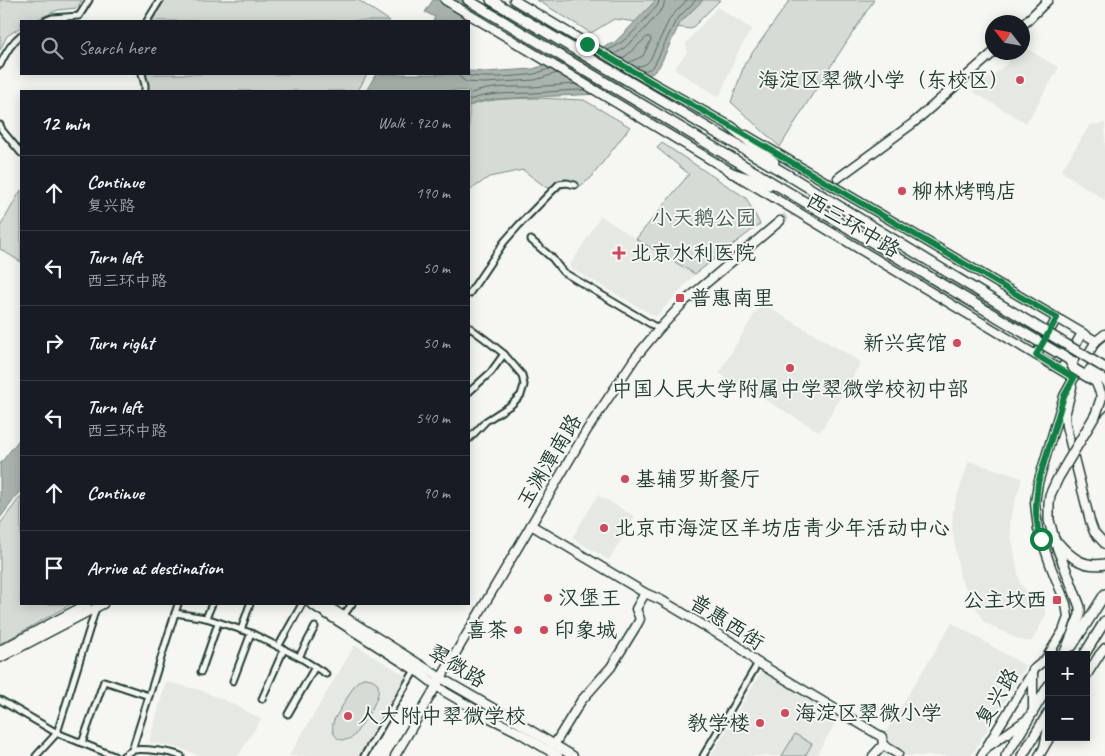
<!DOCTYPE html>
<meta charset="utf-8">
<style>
body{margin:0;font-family:Caveat,"LXGW WenKai TC",sans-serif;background:#20242c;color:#f1f3f6}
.controls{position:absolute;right:15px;bottom:15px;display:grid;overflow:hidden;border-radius:0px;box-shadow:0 2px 12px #0003}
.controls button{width:45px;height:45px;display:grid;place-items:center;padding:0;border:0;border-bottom:1px solid #363941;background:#171b24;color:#f1f3f6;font:25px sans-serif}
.compass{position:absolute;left:985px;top:15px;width:45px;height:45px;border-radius:50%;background:#171b24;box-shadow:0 2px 12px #0003;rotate:301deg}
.stop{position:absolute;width:15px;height:15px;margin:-11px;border:4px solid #0b8043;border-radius:50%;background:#fff}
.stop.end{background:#0b8043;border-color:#fff;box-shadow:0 1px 5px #0008}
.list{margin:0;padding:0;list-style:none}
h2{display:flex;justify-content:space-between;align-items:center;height:65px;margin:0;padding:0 20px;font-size:21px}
h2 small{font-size:16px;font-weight:400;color:#9ea1a6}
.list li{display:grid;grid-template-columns:32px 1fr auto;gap:15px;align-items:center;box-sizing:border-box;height:75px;padding:0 20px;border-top:1px solid #363941}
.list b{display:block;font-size:19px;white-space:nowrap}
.list p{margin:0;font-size:16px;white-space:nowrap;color:#9ea1a6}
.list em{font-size:16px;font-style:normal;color:#9ea1a6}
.icon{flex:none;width:28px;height:28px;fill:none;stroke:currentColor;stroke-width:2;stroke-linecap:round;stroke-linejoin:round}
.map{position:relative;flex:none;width:1105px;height:756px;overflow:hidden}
.search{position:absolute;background:#171b24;box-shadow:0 2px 12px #0003;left:20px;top:20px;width:450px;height:55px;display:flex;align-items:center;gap:12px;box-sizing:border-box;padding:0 18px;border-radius:0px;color:#9ea1a6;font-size:19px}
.panel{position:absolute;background:#171b24;box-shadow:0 2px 12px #0003;left:20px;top:90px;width:450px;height:515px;border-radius:0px}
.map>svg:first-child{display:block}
.built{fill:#e6e8e4}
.green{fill:#d6dbd6;stroke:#7a8c85}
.water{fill:#aab3ae;stroke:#72847d}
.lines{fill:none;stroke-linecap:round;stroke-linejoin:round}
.shore{stroke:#576c65;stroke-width:1}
.secondary-tunnel{stroke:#cbd1cc;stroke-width:8;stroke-dasharray:8 4;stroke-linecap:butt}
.street-casing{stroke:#1f3d34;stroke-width:9}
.secondary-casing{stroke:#1f3d34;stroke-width:11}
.primary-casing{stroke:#1f3d34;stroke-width:11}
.highway-casing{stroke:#1f3d34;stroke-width:12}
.street{stroke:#f6f6f2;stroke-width:5}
.secondary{stroke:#f6f6f2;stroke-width:8}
.primary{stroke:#f6f6f2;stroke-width:8}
.highway{stroke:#f6f6f2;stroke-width:9}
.highway-bridge-casing{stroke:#1f3d34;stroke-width:12;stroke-linecap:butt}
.highway-bridge{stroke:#f6f6f2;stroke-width:9}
.route{stroke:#0b8043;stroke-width:6}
.poi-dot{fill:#d1495b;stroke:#f6f6f2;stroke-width:2}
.labels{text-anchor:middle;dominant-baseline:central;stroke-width:4;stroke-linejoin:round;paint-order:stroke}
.poi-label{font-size:21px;fill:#1f3d34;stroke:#f6f6f2;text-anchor:start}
.park-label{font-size:21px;fill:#445d54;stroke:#f6f6f2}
.street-label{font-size:21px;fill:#1f3d34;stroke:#f6f6f2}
</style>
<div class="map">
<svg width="1105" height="756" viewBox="0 0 1105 756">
<rect width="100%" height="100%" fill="#f6f6f2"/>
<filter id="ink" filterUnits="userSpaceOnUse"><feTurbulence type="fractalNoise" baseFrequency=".02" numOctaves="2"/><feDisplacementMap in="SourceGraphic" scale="10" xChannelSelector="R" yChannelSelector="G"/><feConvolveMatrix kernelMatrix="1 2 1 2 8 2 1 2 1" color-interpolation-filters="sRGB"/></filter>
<g filter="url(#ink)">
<g class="built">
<polygon points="717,7 752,29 739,50 719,97 674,69 687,52 686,43"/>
<polygon points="1024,47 1059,68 1026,123 972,91 1003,67 1018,53 1022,52 1023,48"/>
<polygon points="1105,123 1105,200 1061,171 1090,125"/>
<polygon points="601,216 636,239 695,274 656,317 569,267"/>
<polygon points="761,303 861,362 820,432 719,373"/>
<polygon points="969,461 1022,478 1010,519 1010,528 1020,584 1030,594 1043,601 1046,615 1031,642 1020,640 984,622 960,577 952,527 953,509"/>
<polygon points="598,495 635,517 609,560 572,538"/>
<polygon points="952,623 1026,666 971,756 871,756"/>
<polygon points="355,645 406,676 359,756 289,756"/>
<polygon points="762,671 839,717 816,756 711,756"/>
<polygon points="166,682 200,690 231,703 261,719 238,756 199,756 180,748 149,742"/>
</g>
<g class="green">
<polygon points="0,0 82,0 77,8 58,10 33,21 21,21 21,27 7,36 0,50"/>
<polygon points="165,0 358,0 390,21 152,21"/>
<polygon points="537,0 720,0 691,29 614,19 591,33"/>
<polygon points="790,0 874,0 812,95 780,147 731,102 745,63"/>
<polygon points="146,74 367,74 358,91 149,91"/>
<path d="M 535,98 L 584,100 L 630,127 L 590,179 L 577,188 L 564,186 L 555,194 L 523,170 L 489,177 L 469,191 L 469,106 C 490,98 513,99 535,98 Z"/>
<polygon points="662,143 746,198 760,224 695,274 636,239 689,174 657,148"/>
<polygon points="21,190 21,262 0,249 0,227"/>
<polygon points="21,496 21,604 71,604 0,644 0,524"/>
<path d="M 363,678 C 399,678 362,723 354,736 C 342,746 328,736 334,720 L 354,686 L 358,681 Z"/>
<polygon points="795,734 812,744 805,756 782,756"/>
</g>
<g class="water">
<polygon points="433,0 475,0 462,21 433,21 435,17 425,12"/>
<polygon points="656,0 703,0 680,23 659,67 653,73 598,94 496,99 478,102 469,106 469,91 366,91 376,74 469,74 469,71 485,72 533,69 608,45 615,42 627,30"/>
<polygon points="21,437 21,490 0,518 0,464"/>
</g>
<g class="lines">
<g class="shore">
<path d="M 608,50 C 628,42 643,21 658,5 L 659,0"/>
<polyline points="614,54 622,50 643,31 663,8 665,0"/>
<polyline points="622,59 627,55 647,37 650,37 651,40 643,56 628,63"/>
<polyline points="637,67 646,64 650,60 670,18 687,0"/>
<polyline points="643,71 650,69 655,64 676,20 696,0"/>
<polyline points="458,74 461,78 466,82 485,83 535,80 557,73"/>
<path d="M 465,74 C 474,80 523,76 535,74 C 540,72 545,70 550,69"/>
<path d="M 469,94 C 489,86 510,87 531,87 C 546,86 560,85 575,84"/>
<path d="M 469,100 C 490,92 512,94 534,93 C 551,92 568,90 584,90"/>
</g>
<polyline class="secondary-tunnel" points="780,221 838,178"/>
<g class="street-casing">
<g id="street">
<polyline points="45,21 52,18 79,16 89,0"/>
<polyline points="147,21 160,0"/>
<path d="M 0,65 C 5,54 11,43 21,35"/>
<polyline points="142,74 145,85 145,91"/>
<polyline points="0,125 2,130 21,153"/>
<polyline points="531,240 552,258 563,272 659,329"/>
<polyline points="469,294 504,242 519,225 559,184 567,183 575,185"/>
<polyline points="469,327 489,342 504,354 522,375 524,385 521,395 511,405 486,421 469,439"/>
<polyline points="469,392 491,372 504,354"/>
<polyline points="175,613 206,618 251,633 299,657 326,674"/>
<polyline points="343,616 352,604"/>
<polyline points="206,618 212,604"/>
<polyline points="241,630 250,604"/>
<polyline points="278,647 302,604"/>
<polyline points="299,657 315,627"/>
<polyline points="201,672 218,623"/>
<polyline points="233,681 251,633"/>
<polyline points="262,699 284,649"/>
<polyline points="0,700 57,733 114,756"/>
<polyline points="288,714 315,667"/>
<polyline points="82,743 104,681 149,696"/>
<polyline points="132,750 178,604"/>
<polyline points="36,756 57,733 96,608"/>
<path d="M 123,756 C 126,754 130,751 134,750 C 143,748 172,752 181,756"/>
<polyline points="364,756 415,670"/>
<polyline points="703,756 758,663"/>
</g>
</g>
<g class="secondary-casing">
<g id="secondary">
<polyline points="445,0 1074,378"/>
<polyline points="514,0 653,83 734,128"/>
<polyline points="1022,26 1048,0"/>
<polyline points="746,135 1096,341"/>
<polyline points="838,178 912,124 994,52"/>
<polyline points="1036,355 1057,318"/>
<polyline points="1061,370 1082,333"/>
<polyline points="1075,376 1096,341 1105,334"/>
<polyline points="1072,387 1065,416 1066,426 1090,521 1094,532 1105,544"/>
<polyline points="531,525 645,593 661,600 738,646 755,661 882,737 883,745 898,754"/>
<polyline points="311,604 421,674 445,692 490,718 518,732 558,756"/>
<polyline points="324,604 441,678 517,722 573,756"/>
<polyline points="0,650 87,604"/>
<polyline points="0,658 103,604"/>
<polyline points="1086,676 1100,654 1105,648"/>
<polyline points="554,745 581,701 611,667 638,623 640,619 636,609 645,593"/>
<polyline points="395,756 587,430 635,358 659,329 685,301 780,221"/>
<polyline points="873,756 883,745"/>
<polyline points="981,756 1035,668 1045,660 1063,631 1068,617 1066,604 1051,567 1038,529 1035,503 1038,483 1064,396 1074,378"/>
<polyline points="1039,756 1050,737"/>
</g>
</g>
<g class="primary-casing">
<g id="primary">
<polyline points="1033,711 1033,670"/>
<polyline points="1044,747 1049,723"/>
<polyline points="986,748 1026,720"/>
</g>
</g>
<g class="highway-casing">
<g id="highway">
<polyline points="468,0 940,283"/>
<polyline points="491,0 793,178 947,272"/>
<polyline points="730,126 774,162"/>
<polyline points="732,173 769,185"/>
<polyline points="1096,414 1105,405"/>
<polyline points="1054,539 1080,607 1080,615 1064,655"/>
<path d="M 1058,543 C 1071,558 1084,568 1105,564"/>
<polyline points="1072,646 1105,594"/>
<polyline points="1084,655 1105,621"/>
<polyline points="1006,756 1049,685"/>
<polyline points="1022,756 1049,712"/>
</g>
</g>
<use href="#street" class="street"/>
<use href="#secondary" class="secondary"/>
<use href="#primary" class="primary"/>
<use href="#highway" class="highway"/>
<g class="highway-bridge-casing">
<g id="highway-bridge">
<polyline points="947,272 1105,368"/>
<polyline points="940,283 1073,362"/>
<polyline points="1089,371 1105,380"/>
<polyline points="1054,539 1049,520 1049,503 1050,495 1058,478 1096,414 1101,399 1101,394 1096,382 1074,369 1069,359"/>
</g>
</g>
<use href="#highway-bridge" class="highway-bridge"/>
</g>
</g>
<g class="lines" filter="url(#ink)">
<polyline class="route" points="587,44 653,83 730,126 1057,318 1036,355 1074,378 1064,396 1038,483 1036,503 1036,514 1038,529 1041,539"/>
</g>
<g class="poi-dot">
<circle cx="1020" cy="80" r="5"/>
<circle cx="902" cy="191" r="5"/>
<path d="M616.5 245.5h5v5h5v5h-5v5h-5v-5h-5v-5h5z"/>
<rect x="675" y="293" width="10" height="10" rx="2.5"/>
<circle cx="957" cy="343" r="5"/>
<circle cx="790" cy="368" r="5"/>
<circle cx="625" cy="479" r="5"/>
<circle cx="604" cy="528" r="5"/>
<circle cx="548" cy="598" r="5"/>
<rect x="1052" y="595" width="10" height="10" rx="2.5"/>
<circle cx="518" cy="630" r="5"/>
<circle cx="544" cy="630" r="5"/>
<circle cx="785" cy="713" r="5"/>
<circle cx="348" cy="716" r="5"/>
<circle cx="760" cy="723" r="5"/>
</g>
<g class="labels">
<g class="poi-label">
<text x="1010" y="80" text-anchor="end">海淀区翠微小学（东校区）</text>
<text x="912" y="191">柳林烤鸭店</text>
<text x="630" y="253">北京水利医院</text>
<text x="690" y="298">普惠南里</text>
<text x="947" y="343" text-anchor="end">新兴宾馆</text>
<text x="790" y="389" text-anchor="middle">中国人民大学附属中学翠微学校初中部</text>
<text x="635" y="479">基辅罗斯餐厅</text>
<text x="614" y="528">北京市海淀区羊坊店青少年活动中心</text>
<text x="558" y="598">汉堡王</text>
<text x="1047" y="600" text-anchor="end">公主坟西</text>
<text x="508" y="630" text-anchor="end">喜茶</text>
<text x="554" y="630">印象城</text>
<text x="795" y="713">海淀区翠微小学</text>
<text x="358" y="716">人大附中翠微学校</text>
<text x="750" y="723" text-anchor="end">教学楼</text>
</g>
<g class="park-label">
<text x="704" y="218">小天鹅公园</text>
</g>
<g class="street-label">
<text transform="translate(853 225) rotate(31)">西三环中路</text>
<text transform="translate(549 461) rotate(-59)">玉渊潭南路</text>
<text transform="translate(727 622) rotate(33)">普惠西街</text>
<text transform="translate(457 666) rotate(31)">翠微路</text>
<text transform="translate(997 697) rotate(-59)">复兴路</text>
</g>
</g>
</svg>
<div class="controls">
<button>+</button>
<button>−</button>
</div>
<svg class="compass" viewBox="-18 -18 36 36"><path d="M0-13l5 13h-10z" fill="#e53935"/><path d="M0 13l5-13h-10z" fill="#9ea1a6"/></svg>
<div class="stop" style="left:1041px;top:539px"></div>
<div class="stop end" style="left:587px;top:44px"></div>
<div class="search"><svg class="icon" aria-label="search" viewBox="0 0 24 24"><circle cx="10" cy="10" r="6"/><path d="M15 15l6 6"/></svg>Search here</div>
<section class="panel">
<h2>12 min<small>Walk · 920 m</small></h2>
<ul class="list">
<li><svg class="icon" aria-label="ahead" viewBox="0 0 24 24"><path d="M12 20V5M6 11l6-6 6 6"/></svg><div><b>Continue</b><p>复兴路</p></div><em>190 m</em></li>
<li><svg class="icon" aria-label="left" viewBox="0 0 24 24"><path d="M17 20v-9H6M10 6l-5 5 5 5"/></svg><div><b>Turn left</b><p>西三环中路</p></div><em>50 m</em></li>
<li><svg class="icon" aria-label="right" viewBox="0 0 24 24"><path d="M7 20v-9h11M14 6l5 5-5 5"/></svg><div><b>Turn right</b></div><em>50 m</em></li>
<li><svg class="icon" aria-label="left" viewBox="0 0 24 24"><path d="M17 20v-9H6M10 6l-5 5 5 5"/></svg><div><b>Turn left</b><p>西三环中路</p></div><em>540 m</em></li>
<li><svg class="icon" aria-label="ahead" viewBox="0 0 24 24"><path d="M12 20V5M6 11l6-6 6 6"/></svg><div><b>Continue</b></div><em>90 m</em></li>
<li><svg class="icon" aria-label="arrive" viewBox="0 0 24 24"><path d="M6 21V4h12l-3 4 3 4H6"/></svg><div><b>Arrive at destination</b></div></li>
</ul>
</section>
</div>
